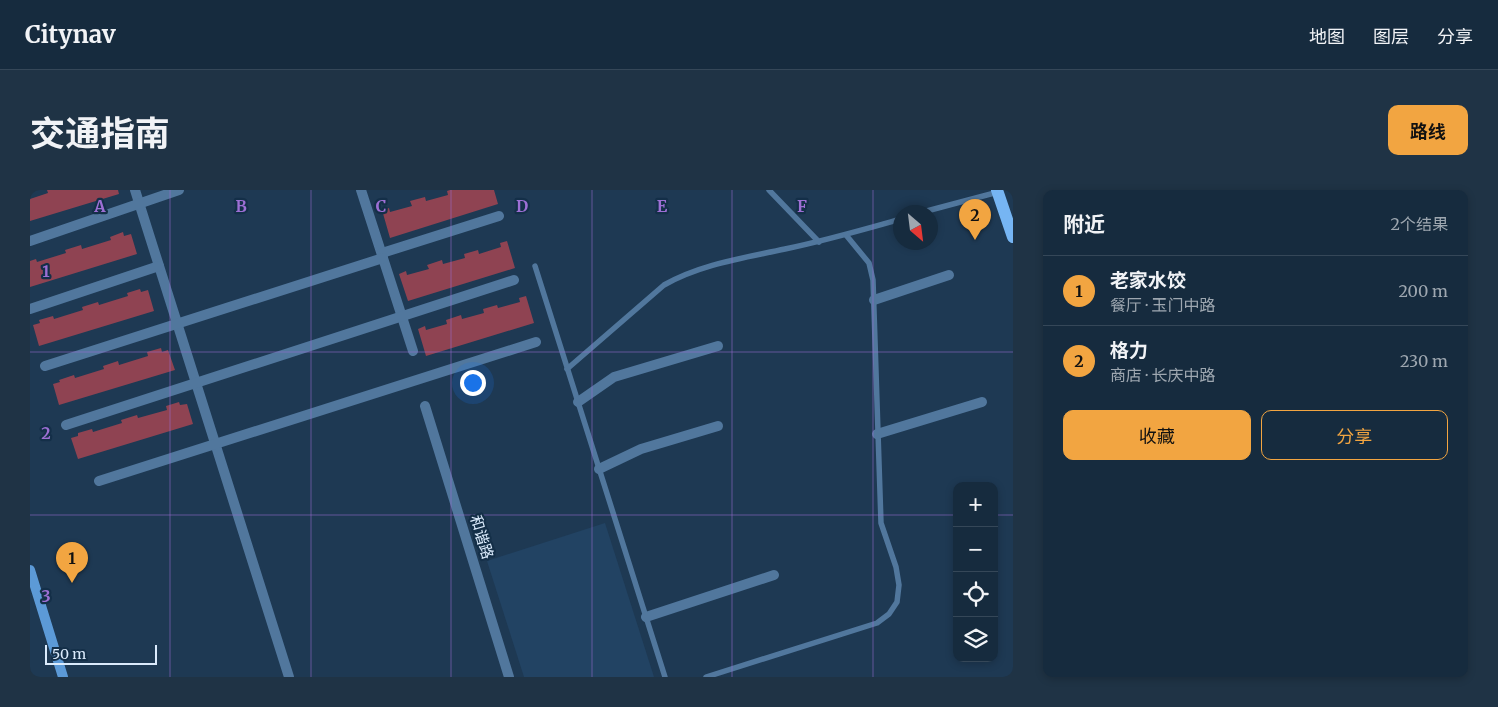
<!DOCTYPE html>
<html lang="zh">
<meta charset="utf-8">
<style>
body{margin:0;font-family:Merriweather,"Noto Sans SC",serif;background:#1f3345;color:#f1f3f6}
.controls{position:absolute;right:15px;bottom:15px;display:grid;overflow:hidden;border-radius:10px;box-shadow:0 2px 8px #0003}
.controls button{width:45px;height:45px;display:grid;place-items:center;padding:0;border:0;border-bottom:1px solid #354758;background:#162b3e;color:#f1f3f6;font:25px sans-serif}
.compass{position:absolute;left:863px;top:15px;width:45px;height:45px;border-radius:50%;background:#162b3e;box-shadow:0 2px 8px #0003;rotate:152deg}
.scale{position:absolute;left:15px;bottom:12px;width:112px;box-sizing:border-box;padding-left:5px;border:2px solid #dbebfc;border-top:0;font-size:14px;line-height:18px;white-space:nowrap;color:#dbebfc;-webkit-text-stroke:4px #142f48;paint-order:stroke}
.you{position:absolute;left:442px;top:192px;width:18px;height:18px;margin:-12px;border:4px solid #fff;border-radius:50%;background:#1a73e8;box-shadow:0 0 0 8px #1a73e833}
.badge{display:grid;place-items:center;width:32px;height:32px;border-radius:50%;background:#f2a541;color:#111;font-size:16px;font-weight:700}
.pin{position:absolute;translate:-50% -41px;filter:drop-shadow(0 1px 2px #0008)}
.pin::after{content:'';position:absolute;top:26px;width:18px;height:15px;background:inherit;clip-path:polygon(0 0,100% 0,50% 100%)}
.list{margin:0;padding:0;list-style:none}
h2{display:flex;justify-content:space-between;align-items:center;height:65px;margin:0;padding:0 20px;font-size:21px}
h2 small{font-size:16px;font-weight:400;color:#9ea7b0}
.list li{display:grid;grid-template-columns:32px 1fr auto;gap:15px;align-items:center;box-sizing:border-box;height:70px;padding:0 20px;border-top:1px solid #354758}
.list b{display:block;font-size:19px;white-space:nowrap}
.list p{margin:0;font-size:16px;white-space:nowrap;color:#9ea7b0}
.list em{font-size:16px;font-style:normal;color:#9ea7b0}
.actions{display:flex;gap:10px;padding:15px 20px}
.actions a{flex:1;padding:11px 0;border:1px solid #f2a541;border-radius:10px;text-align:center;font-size:18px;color:#f2a541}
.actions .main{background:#f2a541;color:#111}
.icon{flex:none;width:28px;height:28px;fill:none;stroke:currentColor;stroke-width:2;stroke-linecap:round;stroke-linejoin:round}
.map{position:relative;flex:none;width:983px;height:487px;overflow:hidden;border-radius:10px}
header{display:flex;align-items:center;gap:30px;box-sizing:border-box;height:70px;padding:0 25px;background:#162b3e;border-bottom:1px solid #354758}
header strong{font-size:24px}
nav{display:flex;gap:28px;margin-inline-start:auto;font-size:18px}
.intro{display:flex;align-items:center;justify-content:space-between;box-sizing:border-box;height:120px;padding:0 30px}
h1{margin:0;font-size:35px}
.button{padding:12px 22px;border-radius:10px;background:#f2a541;color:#111;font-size:18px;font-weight:700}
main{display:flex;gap:30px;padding:0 30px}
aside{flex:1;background:#162b3e;border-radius:10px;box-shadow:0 2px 8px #0003}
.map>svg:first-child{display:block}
.built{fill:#224363}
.building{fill:#8f4352}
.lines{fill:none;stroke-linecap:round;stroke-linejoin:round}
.lane{stroke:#51779d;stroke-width:5.5}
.street{stroke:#51779d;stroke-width:10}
.secondary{stroke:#5c9ad7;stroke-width:10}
.primary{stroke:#76b5f3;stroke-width:12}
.grid{fill:none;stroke:#9d6fd4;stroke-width:1;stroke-opacity:0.55}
.labels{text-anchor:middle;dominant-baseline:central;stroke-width:4.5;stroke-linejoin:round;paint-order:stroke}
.street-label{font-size:15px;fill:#dbebfc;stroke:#142f48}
.grid-label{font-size:16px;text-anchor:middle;font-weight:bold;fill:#9d6fd4;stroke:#142f48;stroke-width:4.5;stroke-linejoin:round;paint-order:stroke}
</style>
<header>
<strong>Citynav</strong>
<nav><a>地图</a><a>图层</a><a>分享</a></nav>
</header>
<div class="intro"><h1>交通指南</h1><a class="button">路线</a></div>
<main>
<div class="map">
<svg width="983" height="487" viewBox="0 0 983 487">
<rect width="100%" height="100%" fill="#1e3953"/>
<polygon class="built" points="575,333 624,487 494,487 457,371"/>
<g class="building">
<polygon points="17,0 88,0 89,4 0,31 0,9 18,3"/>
<polygon points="420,0 464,0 468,14 360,48 352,20 359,18 360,22 382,16 380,11 395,7 396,11 418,5 417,1"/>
<polygon points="93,42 94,46 101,44 107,64 0,97 0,71 6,69 7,72 36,63 35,60 51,55 52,59 81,50 80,47"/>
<polygon points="477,51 485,78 378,111 369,84 376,81 377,85 399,79 397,75 412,70 413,74 435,68 434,64 448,60 449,64 471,57 470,53"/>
<polygon points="110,99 111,102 118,100 124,121 9,156 3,135 10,133 9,130 23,126 24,129 53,120 52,117 68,112 69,115 98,106 97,103"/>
<polygon points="496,106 504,133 396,166 388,139 395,136 396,140 417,134 416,130 431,125 432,129 454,123 453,119 467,115 468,118 490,112 489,108"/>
<polygon points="131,158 132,162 138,160 145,180 29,215 23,194 30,192 29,190 44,185 45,188 74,179 73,176 88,171 89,175 118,166 117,162"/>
<polygon points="149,212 150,215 157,214 163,234 48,269 41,248 48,246 48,243 62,239 63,242 92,233 91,230 107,225 108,228 137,220 136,216"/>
</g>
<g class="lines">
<g class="lane">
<polyline points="739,0 789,52"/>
<polyline points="893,22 968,2"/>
<polyline points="505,76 635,487"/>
<path d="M 537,179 L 634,95 C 671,74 714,68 755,59 C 794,51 832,40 871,29"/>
<polyline points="676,487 847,433 859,424 867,412 869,395 866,377 851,333 843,90 839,73 816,45"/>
</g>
<g class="street">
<polyline points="105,0 259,487"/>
<polyline points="331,0 383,161"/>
<polyline points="0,51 149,0"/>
<polyline points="352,63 469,26"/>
<polyline points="844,110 919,85"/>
<polyline points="0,119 129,76"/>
<polyline points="15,176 353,68"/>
<polyline points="548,212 584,187 688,156"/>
<polyline points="395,216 479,487"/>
<polyline points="36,235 484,90"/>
<polyline points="847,244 952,212"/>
<polyline points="569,279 611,259 688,236"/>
<polyline points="69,291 506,152"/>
<polyline points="616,427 744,385"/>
</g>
<polyline class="secondary" points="0,380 33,487"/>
<polyline class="primary" points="967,0 983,47"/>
</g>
<path class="grid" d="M 140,0 L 140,487M 281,0 L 281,487M 421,0 L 421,487M 562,0 L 562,487M 702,0 L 702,487M 843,0 L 843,487M 0,162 L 983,162M 0,325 L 927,325M 964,325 L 983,325"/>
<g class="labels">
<g class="street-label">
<text transform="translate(452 347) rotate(73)">和谐路</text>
</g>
</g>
<g class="grid-label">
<text x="70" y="22">A</text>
<text x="211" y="22">B</text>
<text x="351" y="22">C</text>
<text x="492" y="22">D</text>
<text x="632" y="22">E</text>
<text x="772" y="22">F</text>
<text x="16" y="87">1</text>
<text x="16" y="249">2</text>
<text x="16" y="412">3</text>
</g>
</svg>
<div class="controls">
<button>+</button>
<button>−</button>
<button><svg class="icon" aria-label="locate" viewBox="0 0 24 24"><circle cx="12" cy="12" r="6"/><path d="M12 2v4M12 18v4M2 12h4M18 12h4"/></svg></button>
<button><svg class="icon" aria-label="layers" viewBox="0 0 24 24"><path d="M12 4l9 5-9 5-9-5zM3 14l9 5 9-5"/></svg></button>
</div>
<svg class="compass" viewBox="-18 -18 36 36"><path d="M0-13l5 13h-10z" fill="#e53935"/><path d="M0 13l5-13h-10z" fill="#9ea7b0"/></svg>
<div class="scale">50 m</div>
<div class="you"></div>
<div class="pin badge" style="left:42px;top:393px">1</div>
<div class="pin badge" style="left:945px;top:50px">2</div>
</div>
<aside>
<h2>附近<small>2个结果</small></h2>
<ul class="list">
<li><span class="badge">1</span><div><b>老家水饺</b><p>餐厅 · 玉门中路</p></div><em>200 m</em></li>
<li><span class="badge">2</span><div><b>格力</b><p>商店 · 长庆中路</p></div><em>230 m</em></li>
</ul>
<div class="actions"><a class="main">收藏</a><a>分享</a></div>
</aside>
</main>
